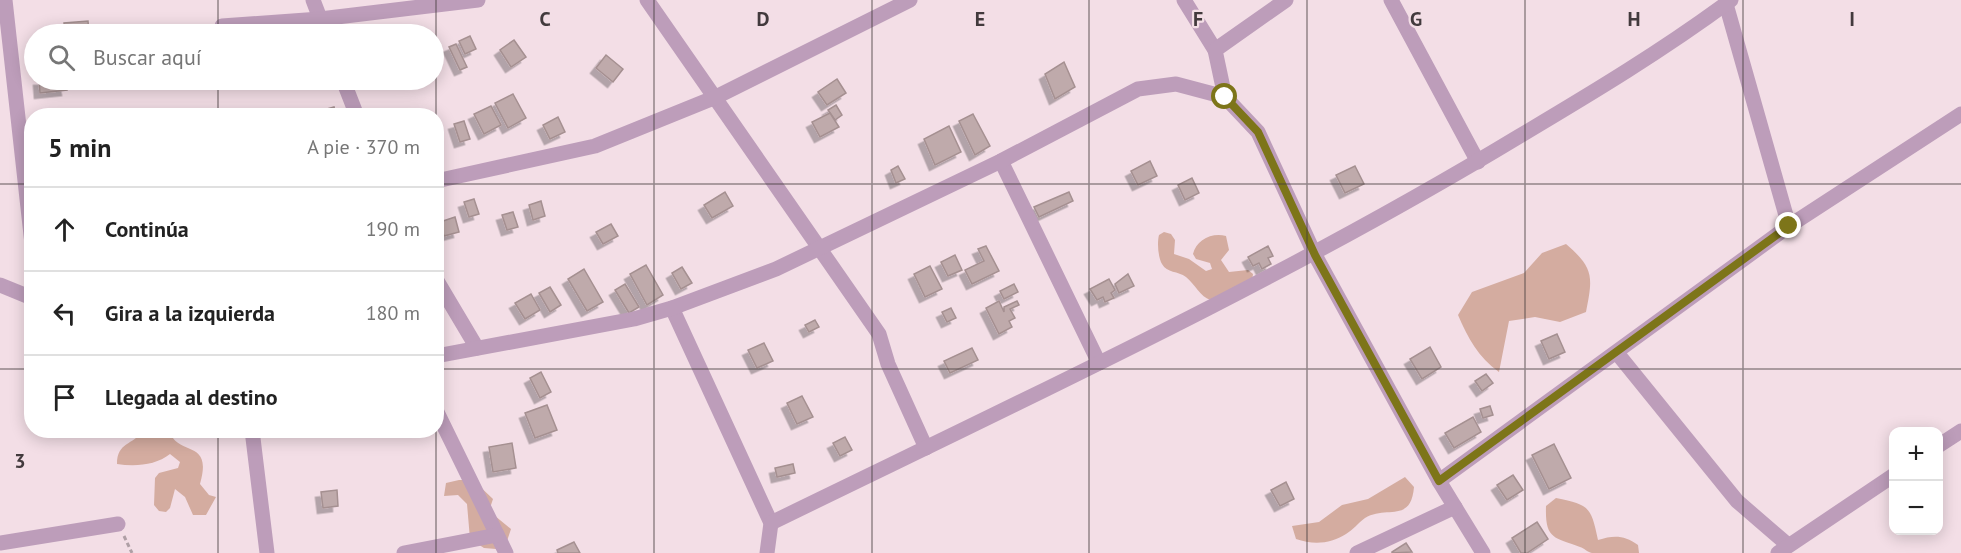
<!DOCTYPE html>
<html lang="es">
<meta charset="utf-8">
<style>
body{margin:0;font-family:"PT Sans",sans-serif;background:#f6f6f6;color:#222}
.controls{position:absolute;right:18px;bottom:18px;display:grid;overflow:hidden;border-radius:12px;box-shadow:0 3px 15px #0003}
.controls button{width:54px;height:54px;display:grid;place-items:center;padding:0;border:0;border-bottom:2px solid #e0e0e0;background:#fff;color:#222;font:30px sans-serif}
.stop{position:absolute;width:18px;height:18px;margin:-14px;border:4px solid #7d7519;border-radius:50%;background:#fff}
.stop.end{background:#7d7519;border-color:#fff;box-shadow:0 2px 6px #0008}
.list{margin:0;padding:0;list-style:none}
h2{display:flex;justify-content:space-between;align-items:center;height:78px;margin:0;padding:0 24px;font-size:26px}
h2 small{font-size:20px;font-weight:400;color:#767676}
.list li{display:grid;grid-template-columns:39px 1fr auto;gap:18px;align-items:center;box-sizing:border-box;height:84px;padding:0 24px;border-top:2px solid #e0e0e0}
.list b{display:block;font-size:22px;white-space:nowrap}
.list em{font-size:20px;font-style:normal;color:#767676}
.icon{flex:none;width:33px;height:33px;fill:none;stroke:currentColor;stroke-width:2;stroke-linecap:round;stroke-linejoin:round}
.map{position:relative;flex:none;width:1961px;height:553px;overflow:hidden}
.search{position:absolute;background:#fff;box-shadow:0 3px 15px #0003;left:24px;top:24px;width:420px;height:66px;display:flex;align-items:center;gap:15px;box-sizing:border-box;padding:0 21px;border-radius:33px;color:#767676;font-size:22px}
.panel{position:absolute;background:#fff;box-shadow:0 3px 15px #0003;left:24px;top:108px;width:420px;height:330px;border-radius:24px}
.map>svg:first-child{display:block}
.green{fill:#d4aca0}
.building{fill:#bfaaab;stroke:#a59091;stroke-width:1.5;filter:url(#shadow)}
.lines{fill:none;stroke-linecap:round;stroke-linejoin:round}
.path{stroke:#af9fa5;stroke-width:3;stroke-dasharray:4.5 3;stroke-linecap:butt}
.minor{stroke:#bd9dba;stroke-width:15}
.route{stroke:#7d7519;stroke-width:8}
.grid{fill:none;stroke:#423a3d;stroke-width:1.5;stroke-opacity:0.55}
.grid-label{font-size:20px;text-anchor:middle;font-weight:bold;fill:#423a3d;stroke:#f3dee6;stroke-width:4.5;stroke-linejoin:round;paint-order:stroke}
</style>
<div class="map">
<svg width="1961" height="553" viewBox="0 0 1961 553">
<defs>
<filter id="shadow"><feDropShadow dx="-5.5" dy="5.5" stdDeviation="0" flood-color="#0004"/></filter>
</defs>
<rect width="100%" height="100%" fill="#f3dee6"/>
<g class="green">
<path d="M 1164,232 L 1171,234 L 1175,240 L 1174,254 L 1189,259 L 1206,271 L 1212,269 L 1210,263 L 1196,259 L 1193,254 C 1196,240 1212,232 1226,236 L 1229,250 L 1221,260 L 1229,272 L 1248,270 L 1253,274 L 1252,281 L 1211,300 C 1200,297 1195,284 1186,277 C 1178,271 1167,273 1162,264 C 1158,257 1157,243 1159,235 Z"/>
<path d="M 1566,244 C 1594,268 1593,277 1586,312 L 1560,322 L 1535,317 L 1509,321 L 1499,372 C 1478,357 1468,338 1458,315 L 1472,292 L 1524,273 L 1542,253 Z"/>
<path d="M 143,431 L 169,431 C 179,458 213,438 200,484 L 209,495 L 216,497 L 206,515 L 193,515 L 185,497 L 175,489 L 170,508 L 166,512 L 159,511 L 154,505 L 155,478 L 159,473 L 178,468 L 180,462 L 170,454 C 156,465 136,467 117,464 C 117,442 133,445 143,431 Z"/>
<path d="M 1405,477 L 1414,487 C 1411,524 1386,505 1365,518 C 1358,523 1353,530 1346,534 C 1331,544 1313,545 1296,539 L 1292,526 L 1319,522 L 1342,505 L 1368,499 Z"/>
<polygon points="459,480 473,480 493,499 489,511 511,529 507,541 496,549 484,548 470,539 467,504 458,495 444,496 446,483"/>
<path d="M 1556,498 C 1589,505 1591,506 1598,540 C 1614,535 1624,535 1638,545 L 1639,553 C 1624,553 1606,553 1592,553 C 1587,552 1584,548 1580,547 C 1553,537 1545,539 1546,506 Z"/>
</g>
<g class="building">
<polygon points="88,21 89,34 65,34 64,23"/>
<polygon points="470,36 476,49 465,54 459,41"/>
<polygon points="514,40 526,57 511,67 500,50"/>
<polygon points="456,44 467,67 460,70 449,47"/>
<polygon points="606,55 623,69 613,82 596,68"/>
<polygon points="1064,62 1075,87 1055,99 1045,74"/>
<polygon points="837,79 846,93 827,105 818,92"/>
<polygon points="39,80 65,80 67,90 40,93"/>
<polygon points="513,94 526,118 508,128 495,103"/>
<polygon points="836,105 842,115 835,120 828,110"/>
<polygon points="491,106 501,125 484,134 474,114"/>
<polygon points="334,107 336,116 314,116 313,113"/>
<polygon points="830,113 839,127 820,137 812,122"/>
<polygon points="973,114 990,146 975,155 959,121"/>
<polygon points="558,117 565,132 550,139 543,125"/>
<polygon points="464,121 470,139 460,142 454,124"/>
<polygon points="949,126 961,152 935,165 924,139"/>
<polygon points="1150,161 1157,176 1138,185 1131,171"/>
<polygon points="898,166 905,179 896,183 891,170"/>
<polygon points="1355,166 1364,184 1345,193 1336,175"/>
<polygon points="1192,178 1199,193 1185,200 1178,185"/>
<polygon points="725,192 733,206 712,218 704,205"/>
<polygon points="1069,192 1073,201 1039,217 1034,207"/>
<polygon points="474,199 479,214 469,217 464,202"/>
<polygon points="541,201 545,216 533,220 529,205"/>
<polygon points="513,212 518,227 507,230 502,215"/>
<polygon points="455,217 459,232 444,236 440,222"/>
<polygon points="611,224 618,236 603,244 596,232"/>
<polygon points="986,246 999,271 972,284 965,270 984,261 978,249"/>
<polygon points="1268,246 1273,256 1268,258 1271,264 1262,269 1259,263 1253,266 1248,257"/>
<polygon points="955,255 962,270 948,276 941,262"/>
<polygon points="646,265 663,295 647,305 630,274"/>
<polygon points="930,266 942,289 925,297 914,274"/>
<polygon points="682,267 692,283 681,289 672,273"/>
<polygon points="584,269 603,302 587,311 568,279"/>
<polygon points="1128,274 1134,286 1119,293 1115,284"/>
<polygon points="1109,279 1115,290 1111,293 1114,298 1105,302 1103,297 1097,300 1090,289"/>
<polygon points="625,284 639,307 629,313 615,290"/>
<polygon points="1014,284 1018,292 1004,299 1000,291"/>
<polygon points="550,287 561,305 550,312 539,293"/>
<polygon points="531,294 540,310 525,319 515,303"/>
<polygon points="999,301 1004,312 1004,307 1017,301 1019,305 1010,309 1015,318 1009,321 1012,327 999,334 986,308"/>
<polygon points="951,308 956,318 947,322 942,312"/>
<polygon points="815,320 819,327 809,332 805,325"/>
<polygon points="1557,334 1565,352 1549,359 1541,341"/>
<polygon points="764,343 773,361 757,368 748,350"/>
<polygon points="1430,347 1441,367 1422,379 1410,359"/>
<polygon points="972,348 978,360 950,373 944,361"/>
<polygon points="541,372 551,392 540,398 530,378"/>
<polygon points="1486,374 1493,383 1482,391 1475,381"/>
<polygon points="802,396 813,417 797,424 787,403"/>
<polygon points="547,405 557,430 535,438 525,413"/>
<polygon points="1490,406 1493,415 1483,418 1480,409"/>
<polygon points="1473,417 1481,432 1454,448 1445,433"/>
<polygon points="845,437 852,450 840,456 833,443"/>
<polygon points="512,443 516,468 493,472 489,447"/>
<polygon points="1554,444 1571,478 1549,489 1532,455"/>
<polygon points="793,464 795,473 777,477 775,468"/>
<polygon points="1513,475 1523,490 1507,500 1497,485"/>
<polygon points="1286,482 1294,499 1280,506 1271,490"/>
<polygon points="337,490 338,506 323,508 321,492"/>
<polygon points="1537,522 1548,539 1527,553 1521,553 1512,538"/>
<polygon points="574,542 580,553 558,553 557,550"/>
<polygon points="1406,543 1412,552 1392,553 1392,552"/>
</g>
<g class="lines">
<polyline class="path" points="124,536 132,553"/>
<g class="minor">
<polyline points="5,0 32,244"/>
<polyline points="313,0 326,34"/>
<polyline points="647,0 879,334 888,364 926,448"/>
<polyline points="1184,0 1215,50"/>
<polyline points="1391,0 1478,162"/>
<polyline points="1726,4 1789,226"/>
<polyline points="222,26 320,19 478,0"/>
<polyline points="343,80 357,116"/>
<polyline points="1225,97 1215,50 1286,0"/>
<polyline points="1001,161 1099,363"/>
<polyline points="436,181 595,146 716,97 910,0"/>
<polyline points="436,279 477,348"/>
<polyline points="0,285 32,298"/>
<polyline points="672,308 771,523 767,553"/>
<polyline points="1617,353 1737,501 1788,545"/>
<polyline points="436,356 634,319 672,308 776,269 1001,161 1138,89 1176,84 1225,97 1258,132 1315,255 1439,481 1483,553"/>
<polyline points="436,410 506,553"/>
<polyline points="252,430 267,553"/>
<polyline points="1938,446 1961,431"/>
<polyline points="1439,481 1789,226 1961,114"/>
<path d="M 771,523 C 1023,400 1278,282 1518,137 C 1592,93 1662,51 1731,0"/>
<polyline points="0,543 118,524"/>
<polyline points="404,553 497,535"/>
<polyline points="1357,553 1455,507"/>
<polyline points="1778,553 1894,475"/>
</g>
</g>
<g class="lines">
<polyline class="route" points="1225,97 1258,132 1315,255 1439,481 1789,226"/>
</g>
<path class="grid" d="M 218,0 L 218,34M 436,0 L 436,116M 654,0 L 654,553M 872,0 L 872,553M 1089,0 L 1089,553M 1307,0 L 1307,553M 1525,0 L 1525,553M 1743,0 L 1743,553M 218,80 L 218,116M 0,184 L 32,184M 436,184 L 1961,184M 0,369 L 32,369M 436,369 L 1961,369M 218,430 L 218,553M 436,430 L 436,553"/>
<g class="grid-label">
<text x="545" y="26">C</text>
<text x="763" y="26">D</text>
<text x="980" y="26">E</text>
<text x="1198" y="26">F</text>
<text x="1416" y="26">G</text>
<text x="1634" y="26">H</text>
<text x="1852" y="26">I</text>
<text x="20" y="468">3</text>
</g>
</svg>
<div class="controls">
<button>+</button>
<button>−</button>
</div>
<div class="stop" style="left:1225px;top:97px"></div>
<div class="stop end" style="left:1789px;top:226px"></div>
<div class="search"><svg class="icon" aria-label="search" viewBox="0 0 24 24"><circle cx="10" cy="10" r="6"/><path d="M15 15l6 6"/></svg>Buscar aquí</div>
<section class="panel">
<h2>5 min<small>A pie · 370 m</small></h2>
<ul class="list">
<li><svg class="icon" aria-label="ahead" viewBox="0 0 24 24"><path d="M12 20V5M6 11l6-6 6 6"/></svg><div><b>Continúa</b></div><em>190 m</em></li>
<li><svg class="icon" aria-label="left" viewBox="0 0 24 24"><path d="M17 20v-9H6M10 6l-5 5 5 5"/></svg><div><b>Gira a la izquierda</b></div><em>180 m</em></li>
<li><svg class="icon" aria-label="arrive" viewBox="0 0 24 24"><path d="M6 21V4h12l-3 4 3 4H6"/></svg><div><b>Llegada al destino</b></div></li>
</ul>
</section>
</div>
